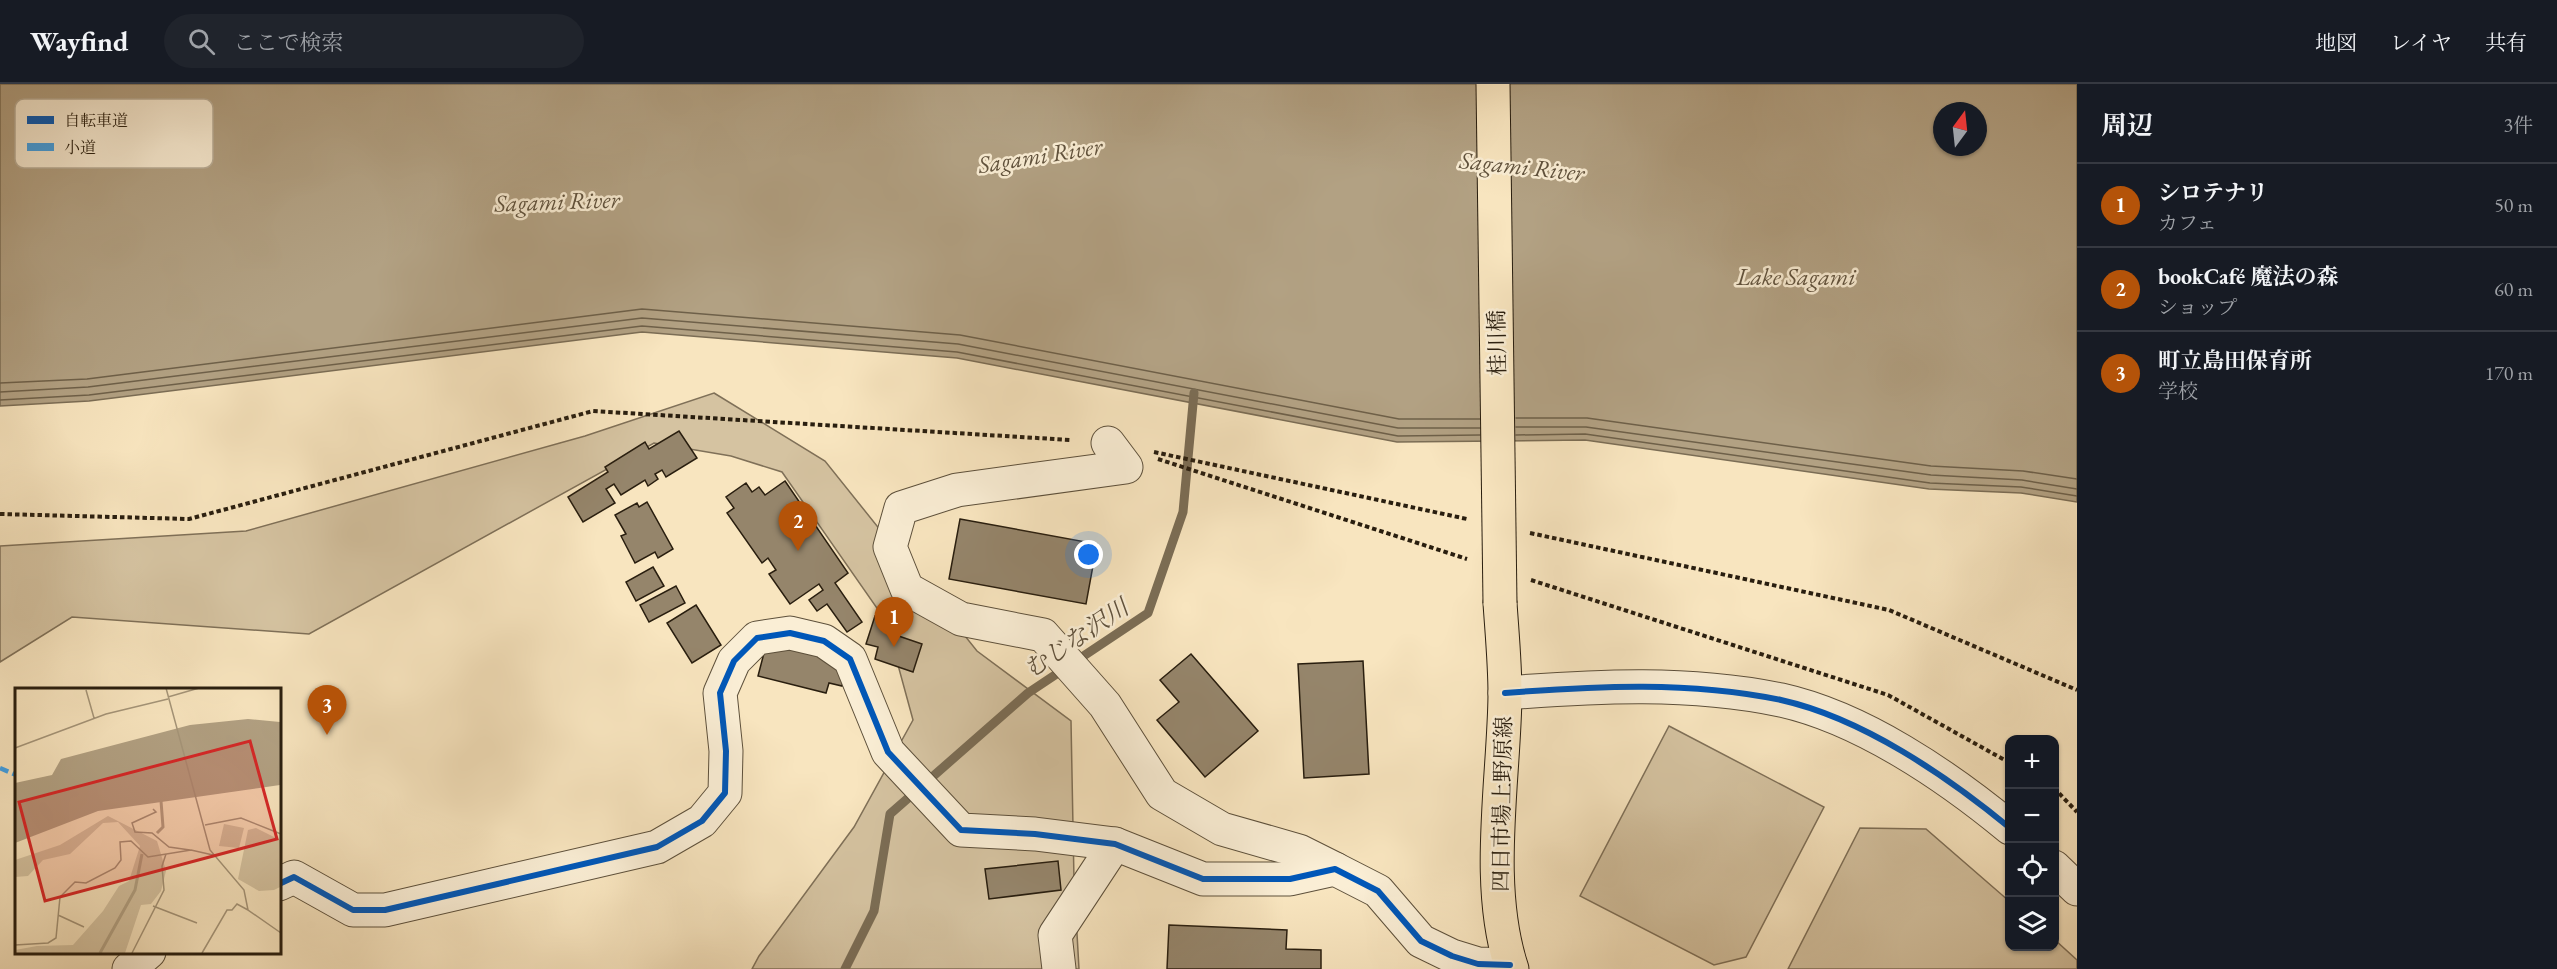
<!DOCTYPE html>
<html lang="ja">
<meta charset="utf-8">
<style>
body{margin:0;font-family:"EB Garamond","Noto Serif JP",serif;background:#20242c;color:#f1f3f6}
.controls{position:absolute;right:18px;bottom:18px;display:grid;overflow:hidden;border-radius:12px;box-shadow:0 2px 4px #0004}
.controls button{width:54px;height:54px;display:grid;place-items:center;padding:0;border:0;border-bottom:2px solid #363941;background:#171b24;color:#f1f3f6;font:30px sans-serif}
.compass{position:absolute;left:1933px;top:18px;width:54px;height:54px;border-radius:50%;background:#171b24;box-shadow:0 2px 4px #0004;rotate:15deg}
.you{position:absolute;left:1089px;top:471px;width:21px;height:21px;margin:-15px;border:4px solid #fff;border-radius:50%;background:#1a73e8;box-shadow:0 0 0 9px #1a73e833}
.badge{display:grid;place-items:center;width:39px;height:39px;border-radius:50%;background:#b45309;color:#fff;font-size:20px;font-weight:700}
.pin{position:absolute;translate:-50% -50px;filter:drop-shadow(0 2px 3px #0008)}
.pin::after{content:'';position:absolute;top:32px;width:21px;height:18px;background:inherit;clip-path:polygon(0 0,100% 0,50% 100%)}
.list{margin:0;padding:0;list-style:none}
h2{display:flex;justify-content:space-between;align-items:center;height:78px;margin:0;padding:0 24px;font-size:26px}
h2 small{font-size:20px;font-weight:400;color:#9ea1a6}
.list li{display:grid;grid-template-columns:39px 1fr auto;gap:18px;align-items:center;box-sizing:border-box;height:84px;padding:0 24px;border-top:2px solid #363941}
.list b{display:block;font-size:22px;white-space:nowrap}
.list p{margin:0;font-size:20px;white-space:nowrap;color:#9ea1a6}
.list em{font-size:20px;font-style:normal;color:#9ea1a6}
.icon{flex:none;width:33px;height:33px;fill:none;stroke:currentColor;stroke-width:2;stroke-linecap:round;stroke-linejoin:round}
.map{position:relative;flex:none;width:2077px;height:885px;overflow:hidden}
header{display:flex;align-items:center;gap:36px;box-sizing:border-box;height:84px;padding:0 30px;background:#171b24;border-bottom:2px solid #363941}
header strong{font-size:28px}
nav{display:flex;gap:33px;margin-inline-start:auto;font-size:21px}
.search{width:420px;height:54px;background:#20242c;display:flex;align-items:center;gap:15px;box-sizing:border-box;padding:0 21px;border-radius:33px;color:#9ea1a6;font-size:22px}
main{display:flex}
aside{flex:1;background:#171b24}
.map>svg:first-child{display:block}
.green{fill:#d5c3a1;stroke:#7f7058;stroke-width:1.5}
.water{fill:#b2a183;stroke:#7b6d55;stroke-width:1.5;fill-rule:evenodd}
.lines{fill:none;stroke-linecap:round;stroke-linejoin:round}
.shore{stroke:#6e6049;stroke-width:1.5}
.stream{stroke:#7b6d55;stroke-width:9}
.building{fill:#95856b;stroke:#291e0f;stroke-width:1.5}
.minor-casing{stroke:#5d503b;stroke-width:35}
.major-casing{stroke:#291e0f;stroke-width:35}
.path{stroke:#291e0f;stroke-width:4;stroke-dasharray:4.5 3;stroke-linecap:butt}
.minor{stroke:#faeed5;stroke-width:33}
.major{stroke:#f8e5bf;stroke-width:33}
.major-bridge-casing{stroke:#291e0f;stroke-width:35;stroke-linecap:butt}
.major-bridge{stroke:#f8e5bf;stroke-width:33}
.quiet{stroke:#3ea2ea;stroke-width:4.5;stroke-dasharray:9 4.5;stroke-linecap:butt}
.cycleway-casing{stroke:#faeed5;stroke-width:10}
.cycleway{stroke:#0057b8;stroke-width:6}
.labels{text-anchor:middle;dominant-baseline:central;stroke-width:5;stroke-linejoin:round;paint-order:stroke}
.street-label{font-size:22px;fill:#291e0f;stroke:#faeed5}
.water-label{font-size:24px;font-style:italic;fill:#60523d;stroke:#faeed5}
.inset-river{fill:none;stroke:#b2a183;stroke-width:3}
.inset-road{fill:none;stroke:#a59579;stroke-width:1.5}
.view{fill:#d62828;fill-opacity:0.15;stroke:#d62828;stroke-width:3}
.inset-edge{fill:none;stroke:#291e0f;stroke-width:3}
.key{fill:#faeed5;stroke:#bbb09a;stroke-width:1.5}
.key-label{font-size:16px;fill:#291e0f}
</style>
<header>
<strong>Wayfind</strong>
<div class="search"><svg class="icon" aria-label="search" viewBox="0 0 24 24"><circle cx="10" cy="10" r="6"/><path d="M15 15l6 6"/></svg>ここで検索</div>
<nav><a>地図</a><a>レイヤ</a><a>共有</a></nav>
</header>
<main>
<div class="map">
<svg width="2077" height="885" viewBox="0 0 2077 885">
<rect width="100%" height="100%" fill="#f8e5bf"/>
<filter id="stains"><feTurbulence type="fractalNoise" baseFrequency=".00333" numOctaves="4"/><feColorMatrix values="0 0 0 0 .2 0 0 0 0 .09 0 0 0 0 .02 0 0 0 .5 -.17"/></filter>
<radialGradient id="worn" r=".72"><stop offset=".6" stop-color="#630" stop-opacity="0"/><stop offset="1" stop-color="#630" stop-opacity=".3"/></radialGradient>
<g class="green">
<polygon points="714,309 825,377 977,567 1071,637 1074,796 1079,885 752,885 759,872 854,743 913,636 886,537 782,388 731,372 654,359 309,550 72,533 0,578 0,462 246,447 585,352"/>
<polygon points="1669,642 1824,723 1746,873 1714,881 1580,812"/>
<polygon points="1860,744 1926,745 2009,817 2010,862 2054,862 2055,856 2077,876 2077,885 1788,885"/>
</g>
<path class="water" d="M 0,0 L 2077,0 L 2077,418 L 2021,409 L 1929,405 L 1585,356 L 1397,358 L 957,274 L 642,248 L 89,317 L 0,322 ZM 1942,27 L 1978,27 L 1978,63 L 1942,63 Z"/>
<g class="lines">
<g class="shore">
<polyline points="0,299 87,295 642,225 960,251 1399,335 1480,335"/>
<polyline points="0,308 88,303 642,234 958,260 1398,344 1480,344"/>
<polyline points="0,316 89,311 642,242 957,268 1398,352 1480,351"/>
<polyline points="1516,334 1587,334 1931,382 2023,387 2077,395"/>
<polyline points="1516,343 1586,343 1931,391 2022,396 2077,405"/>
<polyline points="1516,351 1585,350 1930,399 2021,403 2077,412"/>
</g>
<polyline class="stream" points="845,885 874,827 890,730 1028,609 1148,529 1183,428 1194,309"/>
</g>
<g class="building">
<polygon points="679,347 697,374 666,393 662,386 655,390 658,395 648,402 645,396 621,411 614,400 606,405 615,419 583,438 568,413 608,388 605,383 645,358 649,365"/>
<polygon points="785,397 848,489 835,499 862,538 847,548 827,520 817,527 809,516 823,506 819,500 790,520 769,490 776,486 768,474 762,479 727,429 734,424 726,413 746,399 752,408 759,403 765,411"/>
<polygon points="647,418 673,465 658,474 655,468 635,479 621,452 626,450 615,431 637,419 639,423"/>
<polygon points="960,435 1097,460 1086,520 949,495"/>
<polygon points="653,483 664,502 636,517 626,498"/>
<polygon points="676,502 685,519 649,538 640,521"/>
<polygon points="696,521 721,561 692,579 667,539"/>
<polygon points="875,532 888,536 884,547 922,560 913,588 875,575 878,563 866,560"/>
<polygon points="793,563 832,577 845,590 842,602 829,599 826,609 758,592 764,569"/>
<polygon points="1191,570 1258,647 1205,693 1157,636 1179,618 1160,596"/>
<polygon points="1363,577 1369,690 1304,694 1298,580"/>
<polygon points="1058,777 1061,806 989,815 985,785"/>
<polygon points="1169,841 1287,846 1286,865 1321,866 1321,885 1167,885"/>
</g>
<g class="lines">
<g class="minor-casing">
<g id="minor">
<polyline points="1108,359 1126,383 957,406 901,424 890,463 907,505 961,535 1043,551 1105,621 1162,710 1222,745 1299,767 1335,785"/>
<path d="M 1505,609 C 1597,602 1689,597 1781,616 C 1862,634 1947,692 2010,744"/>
<polyline points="2054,783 2077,805"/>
<polyline points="279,800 294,793 353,826 385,826 657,763 702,737 725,709 726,667 720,609 734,577 757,554 790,549 824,557 850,575 888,668 961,746 1035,750 1115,760 1203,795 1290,795 1335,785 1378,807 1421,857 1452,872 1478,880 1510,881"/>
<polyline points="129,885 149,868"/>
<polyline points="1059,885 1055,851 1115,760"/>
</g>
</g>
<g class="major-casing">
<path id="major" d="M 1500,519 C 1502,549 1505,580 1505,611 C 1504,697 1484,801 1512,885"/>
</g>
<g class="path">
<polyline points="1154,368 1467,435"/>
<polyline points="1158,375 1467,475"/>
<polyline points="0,430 189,435 593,327 1070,356"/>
<polyline points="1530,449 1889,526 2077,606"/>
<polyline points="1531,496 1888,611 2010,679"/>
<polyline points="2054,704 2077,728"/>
</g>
<use href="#minor" class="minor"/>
<use href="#major" class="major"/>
<g class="major-bridge-casing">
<polyline id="major-bridge" points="1493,0 1500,519"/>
</g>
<use href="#major-bridge" class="major-bridge"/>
<polyline class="quiet" points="0,684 16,691"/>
<g class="cycleway-casing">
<g id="cycleway">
<path d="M 1505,609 C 1597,602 1689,597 1781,616 C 1862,634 1947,692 2010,744"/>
<polyline points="279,800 294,793 353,826 385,826 657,763 702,737 725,709 726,667 720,609 734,577 757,554 790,549 824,557 850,575 888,668 961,746 1035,750 1115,760 1203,795 1290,795 1335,785 1378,807 1421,857 1452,872 1478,880 1510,881"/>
</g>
</g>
<use href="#cycleway" class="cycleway"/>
</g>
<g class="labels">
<g class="street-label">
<text transform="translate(1497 259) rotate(-91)">桂川橋</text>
<text transform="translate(1502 720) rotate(-89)">四日市場上野原線</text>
</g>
<g class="water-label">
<text transform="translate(1040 71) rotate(-9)">Sagami River</text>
<text transform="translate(1522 82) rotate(6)">Sagami River</text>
<text transform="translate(557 117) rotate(-2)">Sagami River</text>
<text x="1796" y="192">Lake Sagami</text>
<text transform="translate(1076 554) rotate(-34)">むじな沢川</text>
</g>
</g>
<g transform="translate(15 604)">
<rect width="266" height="266" fill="#f8e5bf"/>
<path d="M 93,128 L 142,153 L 151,183 L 146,203 L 136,216 L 126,217 L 110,265 L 0,265 L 0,262 L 22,258 L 58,257 L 88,223 L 104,198 L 114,193 L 125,158 L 103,134 L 88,135 L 55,166 L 28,172 L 13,188 L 0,189 L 0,172 L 45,157 ZM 209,136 L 229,140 L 224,160 L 204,158 ZM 241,140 L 265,152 L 265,199 L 259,202 L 244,203 L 223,191 L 233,142 Z" fill="#d5c3a1"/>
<path d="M 233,31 L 265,34 L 265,97 L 83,123 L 0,155 L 0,95 L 37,87 L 46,71 L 175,37 Z" fill="#b2a183"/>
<path class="inset-river" d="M 142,145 L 148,139 L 146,113M 85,265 L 120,202 L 127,166"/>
<path class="inset-road" d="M 151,0 L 195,162 L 229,202 L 233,222 L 266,245M 71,2 L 79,30M 153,9 L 184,0M 0,60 L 91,26 L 153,11M 138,121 L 141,124 L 117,135 L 120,144 L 137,145 L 154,159 L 175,162M 190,137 L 226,130 L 266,146M 138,218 L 182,235M 43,227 L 69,239M 0,257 L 33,255 L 41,250 L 45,209 L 60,194 L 71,195 L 100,180 L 106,172 L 105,154 L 116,153 L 133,169 L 176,162 L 198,167M 117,265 L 149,202 L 147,178 L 151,166M 187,265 L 212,222 L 217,222 L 222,216 L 233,222"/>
<path class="view" d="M 235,53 L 262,151 L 30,213 L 4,114 Z"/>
<rect width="266" height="266" class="inset-edge"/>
</g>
<rect x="15" y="15" width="198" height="69" rx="9" class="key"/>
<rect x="27" y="32" width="27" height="8" fill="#0057b8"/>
<rect x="27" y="59" width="27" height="8" fill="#3ea2ea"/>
<g class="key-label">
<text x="64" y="42">自転車道</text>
<text x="64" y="69">小道</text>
</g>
<rect width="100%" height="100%" filter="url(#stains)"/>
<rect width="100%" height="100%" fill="url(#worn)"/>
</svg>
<div class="controls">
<button>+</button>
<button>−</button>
<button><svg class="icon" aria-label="locate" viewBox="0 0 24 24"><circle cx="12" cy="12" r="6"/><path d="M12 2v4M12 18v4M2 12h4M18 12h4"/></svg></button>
<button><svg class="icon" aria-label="layers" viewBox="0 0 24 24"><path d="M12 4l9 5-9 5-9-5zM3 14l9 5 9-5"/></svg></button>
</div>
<svg class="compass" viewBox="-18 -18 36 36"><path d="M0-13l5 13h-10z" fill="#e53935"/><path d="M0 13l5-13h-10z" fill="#9ea1a6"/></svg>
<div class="you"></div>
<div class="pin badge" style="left:894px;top:563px">1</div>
<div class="pin badge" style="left:798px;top:467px">2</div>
<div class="pin badge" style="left:327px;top:651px">3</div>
</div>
<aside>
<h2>周辺<small>3件</small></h2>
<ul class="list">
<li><span class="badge">1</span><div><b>シロテナリ</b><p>カフェ</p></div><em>50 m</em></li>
<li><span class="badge">2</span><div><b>bookCafé 魔法の森</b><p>ショップ</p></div><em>60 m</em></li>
<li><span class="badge">3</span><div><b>町立島田保育所</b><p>学校</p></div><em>170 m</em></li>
</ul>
</aside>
</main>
